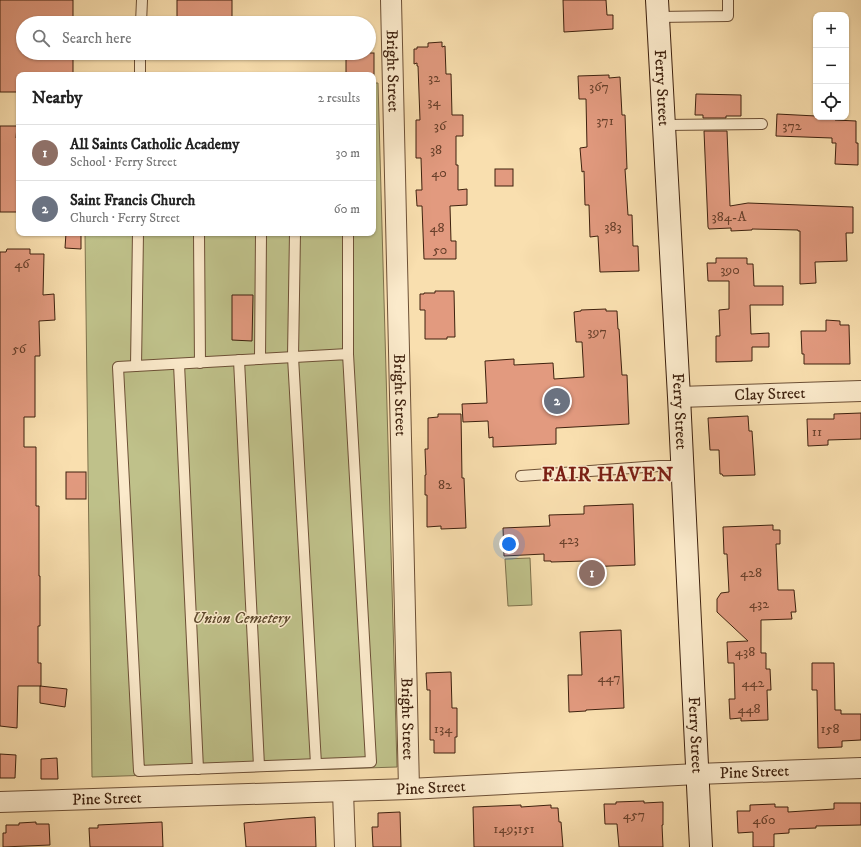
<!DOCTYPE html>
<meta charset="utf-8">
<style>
body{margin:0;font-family:"IM FELL DW Pica",serif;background:#f6f6f6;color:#222}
.controls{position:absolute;right:12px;top:12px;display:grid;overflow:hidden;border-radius:8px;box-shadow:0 1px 3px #0004}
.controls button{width:36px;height:36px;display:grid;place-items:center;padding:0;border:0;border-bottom:1px solid #e0e0e0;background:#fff;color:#222;font:20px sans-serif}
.you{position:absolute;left:509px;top:544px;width:14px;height:14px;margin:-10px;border:3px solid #fff;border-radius:50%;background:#1a73e8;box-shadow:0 0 0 6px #1a73e833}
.badge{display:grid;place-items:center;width:26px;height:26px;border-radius:50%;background:#8f2418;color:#fff;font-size:13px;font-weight:700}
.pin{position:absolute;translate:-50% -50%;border:2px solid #fff;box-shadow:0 1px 4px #0006}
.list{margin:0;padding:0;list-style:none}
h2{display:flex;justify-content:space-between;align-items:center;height:52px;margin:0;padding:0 16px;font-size:17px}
h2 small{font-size:13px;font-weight:400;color:#767676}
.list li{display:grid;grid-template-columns:26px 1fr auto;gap:12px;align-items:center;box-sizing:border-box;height:56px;padding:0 16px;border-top:1px solid #e0e0e0}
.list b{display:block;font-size:15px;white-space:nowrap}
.list p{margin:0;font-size:13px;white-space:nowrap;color:#767676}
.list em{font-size:13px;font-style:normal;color:#767676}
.icon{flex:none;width:22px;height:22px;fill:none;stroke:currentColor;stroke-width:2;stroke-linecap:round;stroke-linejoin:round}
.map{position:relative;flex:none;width:861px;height:847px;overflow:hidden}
.search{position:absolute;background:#fff;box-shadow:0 1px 3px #0004;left:16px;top:16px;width:360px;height:44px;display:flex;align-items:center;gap:10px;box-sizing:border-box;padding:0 14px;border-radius:22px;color:#767676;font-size:15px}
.panel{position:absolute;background:#fff;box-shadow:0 1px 3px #0004;left:16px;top:72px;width:360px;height:164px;border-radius:8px}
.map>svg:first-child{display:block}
.green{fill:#bfc18a;stroke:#7e714c}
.building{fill:#e29a7f;stroke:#3e210e}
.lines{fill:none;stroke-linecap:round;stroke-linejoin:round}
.lane-casing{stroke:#6d5036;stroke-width:12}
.street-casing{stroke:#6d5036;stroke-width:22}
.secondary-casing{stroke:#3e210e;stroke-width:24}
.lane{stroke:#fbeacb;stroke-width:10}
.street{stroke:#fbeacb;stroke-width:20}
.secondary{stroke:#fbeacb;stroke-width:22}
.labels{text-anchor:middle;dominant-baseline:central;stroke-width:3;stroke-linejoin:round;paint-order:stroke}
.number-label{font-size:14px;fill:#673f2a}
.street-label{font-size:16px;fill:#3e210e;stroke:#fbeacb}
.park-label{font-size:16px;font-style:italic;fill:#5e492d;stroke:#fbeacb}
.district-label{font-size:20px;font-weight:bold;letter-spacing:1px;fill:#7a1f14;stroke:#fbeacb}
</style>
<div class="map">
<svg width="861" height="847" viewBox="0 0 861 847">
<rect width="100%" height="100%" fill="#f9dfaf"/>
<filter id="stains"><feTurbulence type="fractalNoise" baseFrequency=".005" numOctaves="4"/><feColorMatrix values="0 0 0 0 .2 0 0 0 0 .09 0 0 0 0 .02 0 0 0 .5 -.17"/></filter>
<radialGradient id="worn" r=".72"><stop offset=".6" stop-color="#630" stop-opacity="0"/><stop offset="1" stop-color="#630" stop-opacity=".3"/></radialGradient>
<g class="green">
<polygon points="373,83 378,83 397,767 92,777 85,233 373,233"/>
<polygon points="530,558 532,605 508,606 505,559"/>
</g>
<g class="building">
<polygon points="0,0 73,0 73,23 23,23 23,53 73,53 73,75 19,75 19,92 0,92"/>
<rect x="177" y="0" width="55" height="23"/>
<polygon points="563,0 606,0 607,15 613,15 613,29 564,32"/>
<polygon points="442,42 442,47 445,46 446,74 451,74 452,115 463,115 463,136 456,136 456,165 458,165 458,190 467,189 467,205 450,206 451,241 456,241 456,259 424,259 422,206 417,206 416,190 422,190 421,158 416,158 416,120 420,120 418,66 417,66 417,63 414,64 414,49 417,49 417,47 428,47 428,43"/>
<rect x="346" y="53" width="28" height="22"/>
<polygon points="609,75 609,78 620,77 622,115 625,115 627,169 625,169 628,215 632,215 633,246 638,246 639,271 600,272 598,236 590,237 589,205 585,205 584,171 582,172 580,148 587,147 586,99 579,99 578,76"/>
<polygon points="696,94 741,95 741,116 726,116 726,118 703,118 703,115 695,115"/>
<polygon points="777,114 816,116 816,117 835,117 835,120 856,121 856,143 858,143 858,165 835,164 836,143 832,143 832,138 776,136"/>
<polygon points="0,126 17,126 16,138 19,138 19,212 0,212"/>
<polygon points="704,131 727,131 730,206 748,203 853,207 853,233 846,233 847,261 815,262 816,283 800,284 800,231 798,231 798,230 752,229 752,230 731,231 731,228 709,229 708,227"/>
<rect x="495" y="169" width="18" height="17"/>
<polygon points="66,233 81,233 81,249 65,248"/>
<polygon points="7,249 30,249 30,254 44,254 43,295 54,294 55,320 39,321 40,356 35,356 35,417 24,417 24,447 36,447 36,506 39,506 39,576 40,576 40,626 38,626 38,663 41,663 41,686 40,686 67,689 65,707 40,703 40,686 18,686 17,728 0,726 0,252 6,252"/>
<polygon points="716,258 747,258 747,264 753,264 754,286 783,286 783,305 750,305 751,334 769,333 769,347 752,347 752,361 716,362 716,336 720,336 719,310 729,309 729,281 708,281 707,263 716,263"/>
<polygon points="435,291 454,291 455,337 447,337 447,339 425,339 425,310 420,310 420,294 424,294 424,293 435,293"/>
<polygon points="232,295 253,295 252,341 232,340"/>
<polygon points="606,309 606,311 617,311 618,329 619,329 622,375 627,375 629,424 556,428 556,444 493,447 493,437 489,438 488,421 463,422 462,404 487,403 485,361 514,359 514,365 553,363 554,379 584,377 582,342 576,342 574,312 581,311 581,310"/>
<polygon points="826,320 840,321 840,325 849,325 850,364 804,364 804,354 802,354 801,331 826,331"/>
<polygon points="861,413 861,439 828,440 828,445 808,446 807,419 834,419 834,414"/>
<polygon points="438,414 461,414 462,478 464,478 466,528 441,529 441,526 427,527 427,495 425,495 425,475 426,475 425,449 428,449 428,418 438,417"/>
<polygon points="748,416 749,431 752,431 755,475 723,476 722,474 720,474 719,450 710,450 708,418"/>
<rect x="66" y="472" width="20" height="27"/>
<polygon points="633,504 635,565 586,567 586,561 551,562 551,561 544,561 544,554 504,556 503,528 550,526 549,515 584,514 584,506"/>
<polygon points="773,525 773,530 780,530 780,544 776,544 778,590 794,590 796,612 791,612 792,619 761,620 761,653 766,653 766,669 770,669 771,690 767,690 768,720 741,721 741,718 730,719 729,699 735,699 734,663 728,663 727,642 748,641 717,612 717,599 721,593 729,592 727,554 724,554 723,527"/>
<polygon points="621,630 624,708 586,710 586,711 569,712 568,675 582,675 580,632"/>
<polygon points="812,663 834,663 835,710 841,710 841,714 861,714 861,740 842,741 842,747 818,748 817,690 812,690"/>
<polygon points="451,672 452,708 457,708 457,737 455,737 455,753 434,753 434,740 430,740 430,690 427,690 426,673"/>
<polygon points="0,754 16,755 15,778 0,778"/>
<polygon points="57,758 58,779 41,779 41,759"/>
<polygon points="644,801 644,803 663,802 663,825 662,825 663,847 619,847 617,824 605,824 604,804 616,804 616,802"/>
<polygon points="834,803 861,803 861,825 816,826 816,828 789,829 789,833 774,834 774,847 753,847 753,832 738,833 737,811 750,811 750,805 775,804 775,807 788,807 788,812 834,809"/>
<polygon points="521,805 521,807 551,805 551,808 558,808 559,822 561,822 563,847 474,847 473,807"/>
<polygon points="400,812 401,847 373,847 372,827 378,827 378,813"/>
<polygon points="315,817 316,847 246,847 244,823 286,819"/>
<polygon points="36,822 36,824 49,824 50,845 3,847 3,833 6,833 6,825 19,825 19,823"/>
<polygon points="162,822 163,847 90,847 89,828 98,828 98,825"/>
</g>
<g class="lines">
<g class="lane-casing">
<g id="lane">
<polyline points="658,17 728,16 728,0"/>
<polyline points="141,23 142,0"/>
<polyline points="140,75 140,53"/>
<polyline points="664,125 762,124"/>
<polyline points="199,233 200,363"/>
<polyline points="295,233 293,357 316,764"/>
<polygon points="348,354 371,762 139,771 118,367"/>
<polyline points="348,354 348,233"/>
<polyline points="260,359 261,233"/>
<polyline points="239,360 259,766"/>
<polyline points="179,364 198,769"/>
<polyline points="136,366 138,233"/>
<polyline points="521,476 659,466 682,466"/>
</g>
</g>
<g class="street-casing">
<g id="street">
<path id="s1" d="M 391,0 L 409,789"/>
<path id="s2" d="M 679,397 L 861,391"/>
<polyline points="343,792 345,847"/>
<path id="s3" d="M 0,802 L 409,789 L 697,774 L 861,768"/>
</g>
</g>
<g class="secondary-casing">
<g id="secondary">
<path id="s4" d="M 657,0 L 679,397 L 701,847"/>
</g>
</g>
<use href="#lane" class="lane"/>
<use href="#street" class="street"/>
<use href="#secondary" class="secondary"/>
</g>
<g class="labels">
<g class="number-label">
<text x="434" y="78">32</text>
<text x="599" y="87">367</text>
<text x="434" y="102">34</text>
<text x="605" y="121">371</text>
<text x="440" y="126">36</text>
<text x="792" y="126">372</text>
<text x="436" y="150">38</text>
<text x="439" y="173">40</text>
<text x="729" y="217">384-A</text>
<text x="613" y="227">383</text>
<text x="437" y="228">48</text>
<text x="440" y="250">50</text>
<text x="22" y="264">46</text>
<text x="730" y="270">390</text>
<text x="597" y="332">397</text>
<text x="19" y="349">56</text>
<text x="817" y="432">11</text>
<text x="445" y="485">82</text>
<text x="569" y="540">423</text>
<text x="751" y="573">428</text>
<text x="759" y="604">432</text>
<text x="745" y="652">438</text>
<text x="609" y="678">447</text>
<text x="753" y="683">442</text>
<text x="749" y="709">448</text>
<text x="443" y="729">134</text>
<text x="830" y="729">158</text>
<text x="634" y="815">457</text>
<text x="764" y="820">460</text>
<text x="514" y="829">149;151</text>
</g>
<g class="street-label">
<text stroke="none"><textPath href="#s1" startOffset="71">Bright Street</textPath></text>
<text stroke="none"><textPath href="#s4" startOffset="88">Ferry Street</textPath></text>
<text stroke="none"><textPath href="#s2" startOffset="91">Clay Street</textPath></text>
<text stroke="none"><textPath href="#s1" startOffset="395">Bright Street</textPath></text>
<text stroke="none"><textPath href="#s4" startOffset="412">Ferry Street</textPath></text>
<text stroke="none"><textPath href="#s1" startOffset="719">Bright Street</textPath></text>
<text stroke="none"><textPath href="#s4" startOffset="736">Ferry Street</textPath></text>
<text stroke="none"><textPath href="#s3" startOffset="755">Pine Street</textPath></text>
<text stroke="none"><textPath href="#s3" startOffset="431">Pine Street</textPath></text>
<text stroke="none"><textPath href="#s3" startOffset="107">Pine Street</textPath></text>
</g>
<g class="park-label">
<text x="241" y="618">Union Cemetery</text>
</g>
<g class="district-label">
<text x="608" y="475">FAIR HAVEN</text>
</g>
</g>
<rect width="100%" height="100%" filter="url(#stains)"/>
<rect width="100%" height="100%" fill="url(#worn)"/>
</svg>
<div class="controls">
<button>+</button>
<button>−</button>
<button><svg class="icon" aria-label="locate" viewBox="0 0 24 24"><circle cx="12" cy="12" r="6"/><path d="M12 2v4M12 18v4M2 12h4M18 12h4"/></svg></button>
</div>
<div class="you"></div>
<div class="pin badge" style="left:592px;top:573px;background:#8d6e63">1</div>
<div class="pin badge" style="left:557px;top:401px;background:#6b7280">2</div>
<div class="search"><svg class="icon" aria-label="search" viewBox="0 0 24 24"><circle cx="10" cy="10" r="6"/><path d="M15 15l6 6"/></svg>Search here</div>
<section class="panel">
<h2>Nearby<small>2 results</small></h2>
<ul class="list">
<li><span class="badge" style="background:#8d6e63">1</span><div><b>All Saints Catholic Academy</b><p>School · Ferry Street</p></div><em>30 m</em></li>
<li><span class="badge" style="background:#6b7280">2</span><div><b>Saint Francis Church</b><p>Church · Ferry Street</p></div><em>60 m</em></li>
</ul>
</section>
</div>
